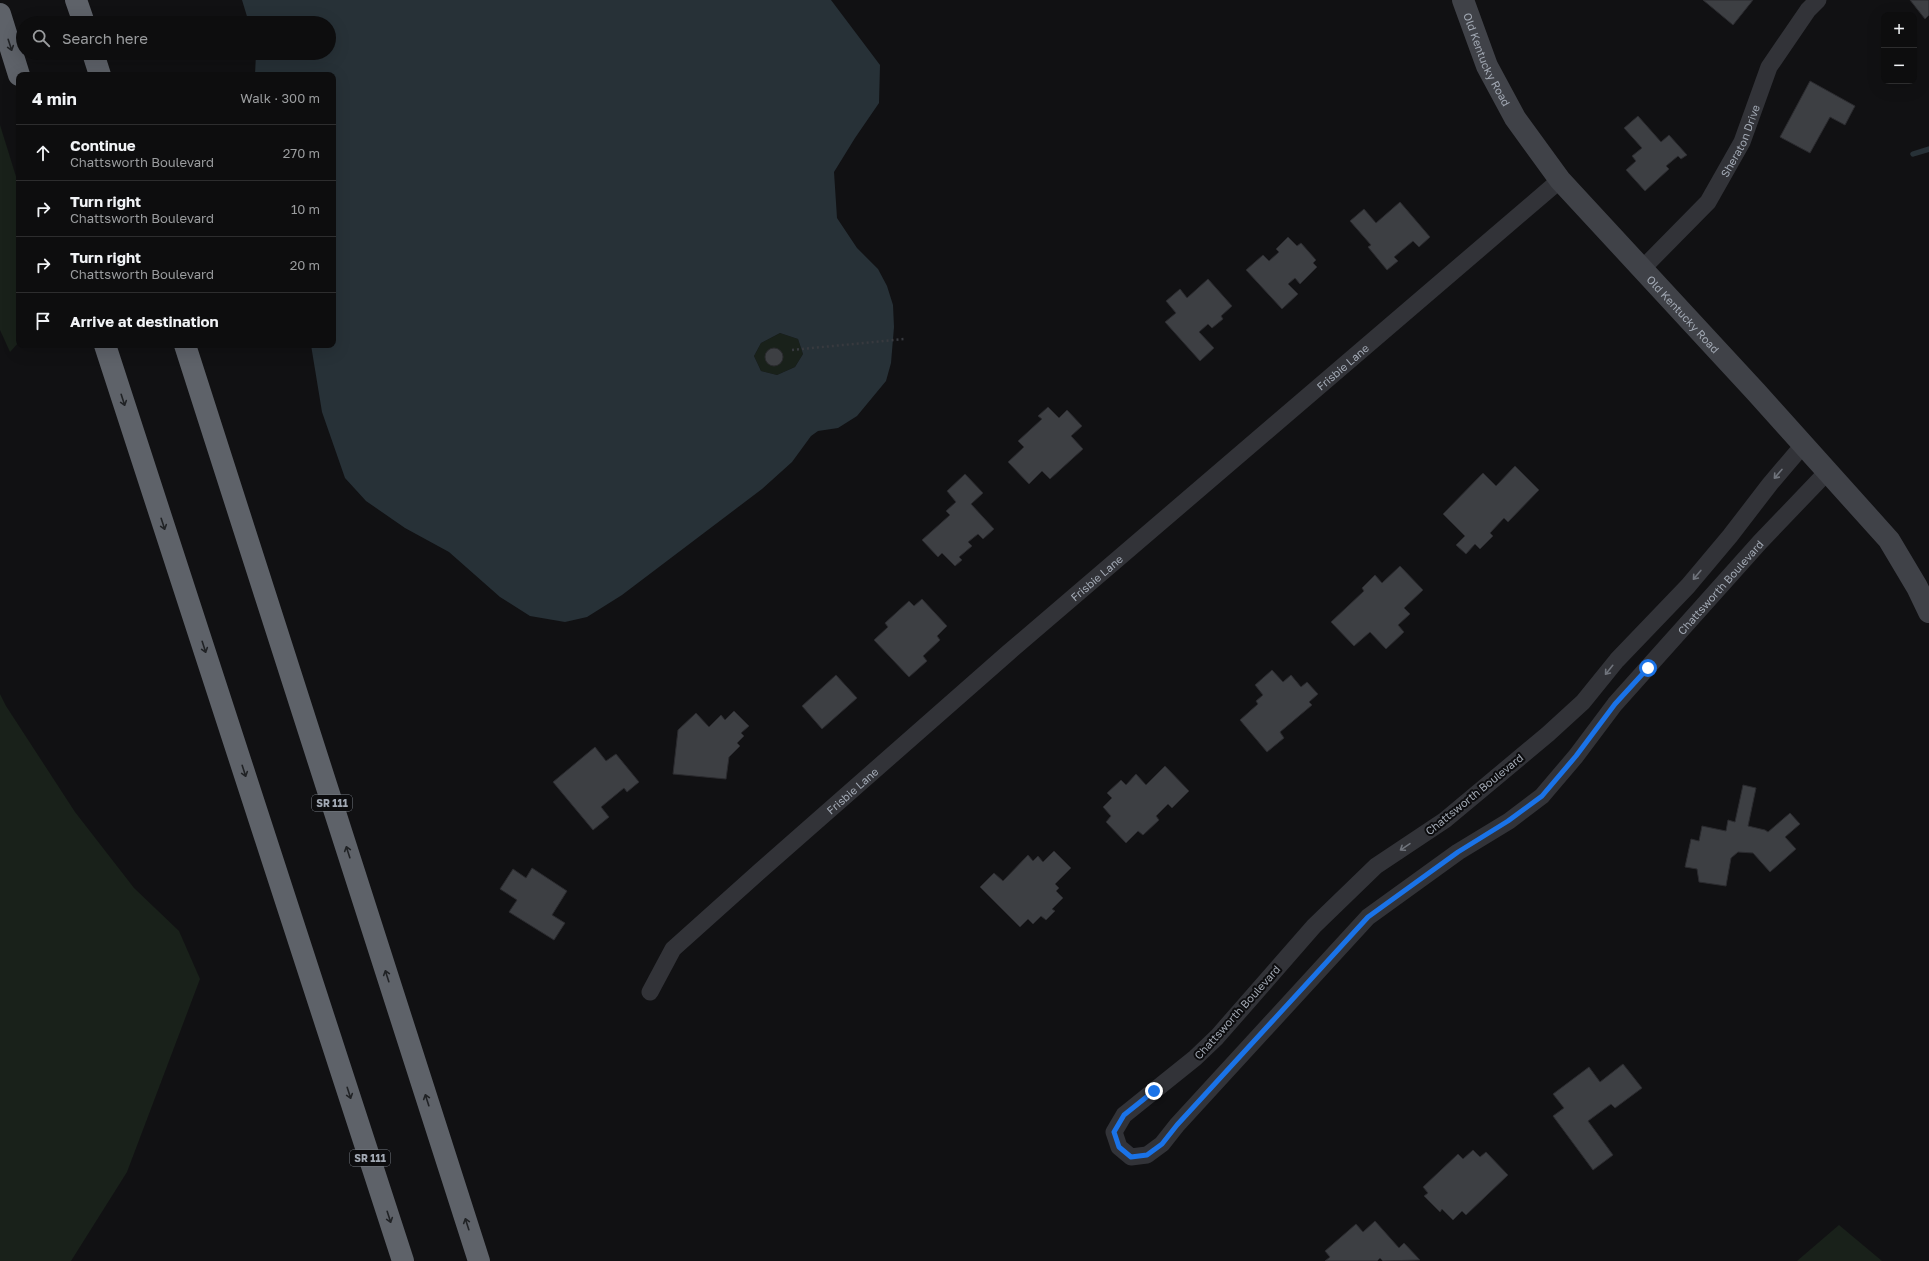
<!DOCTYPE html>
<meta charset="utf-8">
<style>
body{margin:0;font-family:"Golos Text",sans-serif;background:#1b1b1c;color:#f1f3f6}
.controls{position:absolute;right:12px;top:12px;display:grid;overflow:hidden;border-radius:8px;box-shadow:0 4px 16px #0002}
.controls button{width:36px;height:36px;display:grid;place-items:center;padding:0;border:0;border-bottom:1px solid #2d2d2e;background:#0d0d0e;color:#f1f3f6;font:20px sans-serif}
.stop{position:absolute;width:12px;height:12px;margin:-9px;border:3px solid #1a73e8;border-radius:50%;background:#fff}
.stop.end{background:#1a73e8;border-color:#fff;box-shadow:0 1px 4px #0008}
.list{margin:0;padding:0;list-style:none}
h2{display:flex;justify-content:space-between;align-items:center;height:52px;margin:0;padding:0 16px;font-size:17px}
h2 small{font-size:13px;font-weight:400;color:#9a9c9e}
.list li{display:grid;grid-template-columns:26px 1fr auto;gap:12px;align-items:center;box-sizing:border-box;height:56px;padding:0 16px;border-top:1px solid #2d2d2e}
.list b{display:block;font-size:15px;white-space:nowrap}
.list p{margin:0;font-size:13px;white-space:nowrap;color:#9a9c9e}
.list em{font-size:13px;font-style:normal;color:#9a9c9e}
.icon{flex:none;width:22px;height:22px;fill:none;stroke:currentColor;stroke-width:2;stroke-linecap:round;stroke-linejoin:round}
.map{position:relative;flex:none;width:1929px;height:1261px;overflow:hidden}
.search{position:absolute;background:#0d0d0e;box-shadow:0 4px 16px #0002;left:16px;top:16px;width:320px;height:44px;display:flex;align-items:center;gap:10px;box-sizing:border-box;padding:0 14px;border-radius:22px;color:#9a9c9e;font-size:15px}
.panel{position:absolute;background:#0d0d0e;box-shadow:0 4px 16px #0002;left:16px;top:72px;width:320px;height:276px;border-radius:8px}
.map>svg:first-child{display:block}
.green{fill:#19211a}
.water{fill:#273137;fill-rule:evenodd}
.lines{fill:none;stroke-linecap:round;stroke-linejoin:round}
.stream{stroke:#273137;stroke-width:5.5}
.building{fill:#3d3f43;stroke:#2b2b2f}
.path{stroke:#383a3f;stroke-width:2.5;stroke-dasharray:2 3;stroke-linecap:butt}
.street{stroke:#323338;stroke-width:17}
.secondary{stroke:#404248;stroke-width:22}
.highway{stroke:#5e6269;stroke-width:22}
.oneway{stroke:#202225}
.oneway2{stroke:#70747c}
.route{stroke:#1a73e8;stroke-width:5}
.labels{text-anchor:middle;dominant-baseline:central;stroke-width:4;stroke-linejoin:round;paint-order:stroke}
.shield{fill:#0c0c0e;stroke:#757a82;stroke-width:1}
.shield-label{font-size:10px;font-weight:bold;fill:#a2a9b4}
.street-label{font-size:11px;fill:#a2a9b4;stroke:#0c0c0e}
</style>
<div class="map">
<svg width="1929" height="1261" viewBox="0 0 1929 1261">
<rect width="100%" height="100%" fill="#111113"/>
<g class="green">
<polygon points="0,125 19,186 19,342 10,352 0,330"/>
<polygon points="780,333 798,339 803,354 795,367 777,375 761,371 754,356 761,343"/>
<polygon points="0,694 6,706 75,812 134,888 179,931 200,979 127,1172 71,1261 0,1261"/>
<polygon points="1839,1225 1882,1261 1797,1261"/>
</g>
<path class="water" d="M 242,0 L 831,0 L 880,65 L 879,103 L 855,138 L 834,172 L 837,218 L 857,248 L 878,269 L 887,286 L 893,305 L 894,327 L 891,363 L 886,381 L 857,416 L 838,428 L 818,431 L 811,436 L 792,462 L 762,489 L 622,595 L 587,617 L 565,622 L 530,616 L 500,597 L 449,552 L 405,528 L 366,501 L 345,478 L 322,412 L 311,345 L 333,345 L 333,75 L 255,75 L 256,53 L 329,53 L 329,23 L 249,23 ZM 780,333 L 798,339 L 803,354 L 795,367 L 777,375 L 761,371 L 754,356 L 761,343 Z"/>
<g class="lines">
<polyline class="stream" points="1913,154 1929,149"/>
</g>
<g class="building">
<polygon points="1703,0 1753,0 1733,25"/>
<polygon points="1910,0 1929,0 1929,15 1925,19"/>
<polygon points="1810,81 1855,106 1845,125 1830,117 1810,153 1780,137"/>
<polygon points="1638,116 1661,142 1669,135 1687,155 1681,159 1678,156 1666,166 1669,169 1645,191 1626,170 1636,161 1632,156 1642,148 1624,128"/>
<polygon points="1400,202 1430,237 1419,247 1413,241 1394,257 1398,261 1387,270 1368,247 1371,245 1350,221 1364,209 1376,223"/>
<polygon points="1288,237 1297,246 1301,243 1316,260 1313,263 1317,267 1300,284 1295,278 1288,284 1298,294 1282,309 1246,270 1263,255 1269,261 1279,252 1276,249"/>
<polygon points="1208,279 1232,306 1221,316 1223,319 1212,328 1208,324 1199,332 1214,348 1200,361 1165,322 1176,313 1166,301 1180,289 1187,298"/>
<circle cx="774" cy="357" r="9"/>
<polygon points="1048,407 1059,418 1067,410 1082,426 1071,436 1083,449 1050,479 1042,471 1029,484 1008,462 1024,447 1018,441 1042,419 1038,416"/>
<polygon points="1515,466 1539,490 1508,522 1504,518 1490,533 1493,536 1480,549 1475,544 1466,554 1456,545 1465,536 1443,514 1483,473 1496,486"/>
<polygon points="965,474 983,493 971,504 994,529 983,539 978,534 968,542 972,546 959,557 962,560 955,566 942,553 938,557 922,540 950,515 946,511 956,502 947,491"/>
<polygon points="1400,566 1423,590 1404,608 1410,614 1398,625 1404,632 1386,649 1370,632 1354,646 1331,622 1364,591 1362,588 1375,575 1382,583"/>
<polygon points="922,599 947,626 937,636 940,640 923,656 927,661 909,677 874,640 888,627 885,623 909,601 914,606"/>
<polygon points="1272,670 1283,682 1291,675 1301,687 1307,682 1318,694 1309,702 1312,705 1280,732 1284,738 1267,752 1240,720 1258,704 1256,701 1263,695 1255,685"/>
<polygon points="836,675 857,698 822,729 802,706"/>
<polygon points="734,711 749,726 741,733 744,736 737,743 740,746 729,757 726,779 673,774 678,730 696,713 709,727 721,715 725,720"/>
<polygon points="595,747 606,761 616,754 639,782 627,792 624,788 601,807 609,817 593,830 553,782"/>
<polygon points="1165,766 1189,791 1172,808 1168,804 1156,816 1159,820 1143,835 1138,831 1126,843 1106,822 1111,816 1103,807 1112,798 1107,793 1121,780 1126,785 1136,774 1146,785"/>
<polygon points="1743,785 1756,788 1748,826 1765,830 1768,832 1790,813 1800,824 1785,837 1796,849 1770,872 1753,853 1738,852 1731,858 1726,886 1699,882 1697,869 1685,867 1691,839 1699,841 1702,826 1726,831 1728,820 1735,822"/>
<polygon points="1054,851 1071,868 1055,884 1059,888 1056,891 1063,898 1052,909 1055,911 1046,920 1041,916 1033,924 1028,919 1020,927 980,887 994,873 1003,881 1028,855 1033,861 1038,856 1043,862"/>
<polygon points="532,868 567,891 552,915 565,923 554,940 509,912 517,900 500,889 513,869 526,878"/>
<polygon points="1623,1064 1642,1088 1615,1108 1611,1104 1588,1121 1613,1155 1593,1170 1553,1116 1564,1108 1553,1094 1589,1067 1600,1082"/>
<polygon points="1473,1150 1480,1157 1486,1152 1508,1175 1466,1215 1462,1211 1453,1220 1442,1209 1440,1212 1424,1196 1428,1193 1423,1187 1458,1154 1463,1159"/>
<polygon points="1375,1221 1399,1248 1404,1243 1420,1260 1383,1261 1380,1258 1377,1261 1325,1261 1330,1257 1325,1251 1356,1224 1363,1232"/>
</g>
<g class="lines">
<polyline class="path" points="792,350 904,339"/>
<g class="street">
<path id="s1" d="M 1643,268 L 1708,202 L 1742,142 L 1769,67 L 1808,10 L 1818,0"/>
<path id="s2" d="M 1804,444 L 1770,484 L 1730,536 L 1688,586 L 1617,660 L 1583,702 L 1548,734 L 1445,820 L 1376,866 L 1314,926 L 1217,1037 L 1195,1058 L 1124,1115 L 1114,1132 L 1119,1147 L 1131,1157 L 1147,1155 L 1162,1144 L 1177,1125 L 1368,917 L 1458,852 L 1509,821 L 1542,796 L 1576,756 L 1615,704 L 1760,542 L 1828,471"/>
<path id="s3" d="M 650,992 L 673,949 L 760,871 L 1008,653 L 1560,180"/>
</g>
<path class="secondary" id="s4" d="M 1463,0 L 1487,66 L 1515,118 L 1560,180 L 1756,392 L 1889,540 L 1917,587 L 1929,612"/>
<g class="highway">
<polyline points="76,0 84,23"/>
<polyline points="0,14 19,75"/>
<polyline points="93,53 100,75"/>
<polyline points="105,345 403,1261"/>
<polyline points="185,345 479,1261"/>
</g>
</g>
<defs><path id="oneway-shaft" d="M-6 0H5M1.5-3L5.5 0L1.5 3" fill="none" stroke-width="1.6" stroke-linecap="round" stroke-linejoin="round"/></defs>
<g class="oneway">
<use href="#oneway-shaft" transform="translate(10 45) rotate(72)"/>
<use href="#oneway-shaft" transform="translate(123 400) rotate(72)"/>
<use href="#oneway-shaft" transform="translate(163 524) rotate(72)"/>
<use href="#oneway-shaft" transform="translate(204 647) rotate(72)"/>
<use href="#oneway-shaft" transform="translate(244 771) rotate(72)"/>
<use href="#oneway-shaft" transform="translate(348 852) rotate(-108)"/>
<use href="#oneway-shaft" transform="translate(387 976) rotate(-108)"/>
<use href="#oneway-shaft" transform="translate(349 1093) rotate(72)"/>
<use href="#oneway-shaft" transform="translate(427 1100) rotate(-108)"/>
<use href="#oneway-shaft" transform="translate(389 1217) rotate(72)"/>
<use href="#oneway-shaft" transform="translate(467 1224) rotate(-108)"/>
</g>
<g class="oneway2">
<use href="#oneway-shaft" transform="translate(1778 474) rotate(131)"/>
<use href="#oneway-shaft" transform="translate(1697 575) rotate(130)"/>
<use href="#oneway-shaft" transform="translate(1609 670) rotate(129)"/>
<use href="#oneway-shaft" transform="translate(1405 847) rotate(146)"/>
</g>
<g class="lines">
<polyline class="route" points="1154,1091 1124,1115 1114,1132 1119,1147 1131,1157 1147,1155 1162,1144 1177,1125 1368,917 1458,852 1508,821 1542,796 1576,756 1615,704 1648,668"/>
</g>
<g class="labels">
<g class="shield">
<rect x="312" y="795" width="40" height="16" rx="3"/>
<rect x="350" y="1150" width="40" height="16" rx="3"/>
</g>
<g class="shield-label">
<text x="332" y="803">SR 111</text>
<text x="370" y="1158">SR 111</text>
</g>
<g class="street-label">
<text stroke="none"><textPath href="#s4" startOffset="64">Old Kentucky Road</textPath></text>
<text stroke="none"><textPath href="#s1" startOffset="162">Sheraton Drive</textPath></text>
<text stroke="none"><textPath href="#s4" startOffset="388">Old Kentucky Road</textPath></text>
<text stroke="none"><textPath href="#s3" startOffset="936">Frisbie Lane</textPath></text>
<text stroke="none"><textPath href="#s3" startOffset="612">Frisbie Lane</textPath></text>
<text stroke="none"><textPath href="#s2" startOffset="1839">Chattsworth Boulevard</textPath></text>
<text stroke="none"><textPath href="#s3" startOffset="288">Frisbie Lane</textPath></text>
<text transform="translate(1474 794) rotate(-39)">Chattsworth Boulevard</text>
<text transform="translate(1237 1012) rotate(-48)">Chattsworth Boulevard</text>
</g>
</g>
</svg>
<div class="controls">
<button>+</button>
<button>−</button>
</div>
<div class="stop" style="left:1648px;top:668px"></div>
<div class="stop end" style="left:1154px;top:1091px"></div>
<div class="search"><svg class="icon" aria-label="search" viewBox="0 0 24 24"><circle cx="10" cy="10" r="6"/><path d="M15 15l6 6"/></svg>Search here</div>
<section class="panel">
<h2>4 min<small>Walk · 300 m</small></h2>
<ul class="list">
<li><svg class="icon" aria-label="ahead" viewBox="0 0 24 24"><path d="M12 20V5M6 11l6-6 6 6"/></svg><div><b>Continue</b><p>Chattsworth Boulevard</p></div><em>270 m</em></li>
<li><svg class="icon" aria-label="right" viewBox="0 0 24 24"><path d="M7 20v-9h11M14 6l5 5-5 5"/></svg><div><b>Turn right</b><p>Chattsworth Boulevard</p></div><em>10 m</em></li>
<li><svg class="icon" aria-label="right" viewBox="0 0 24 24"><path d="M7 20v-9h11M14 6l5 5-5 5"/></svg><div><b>Turn right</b><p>Chattsworth Boulevard</p></div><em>20 m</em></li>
<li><svg class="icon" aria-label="arrive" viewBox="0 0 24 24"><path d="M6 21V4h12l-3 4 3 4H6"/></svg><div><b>Arrive at destination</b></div></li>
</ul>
</section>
</div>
